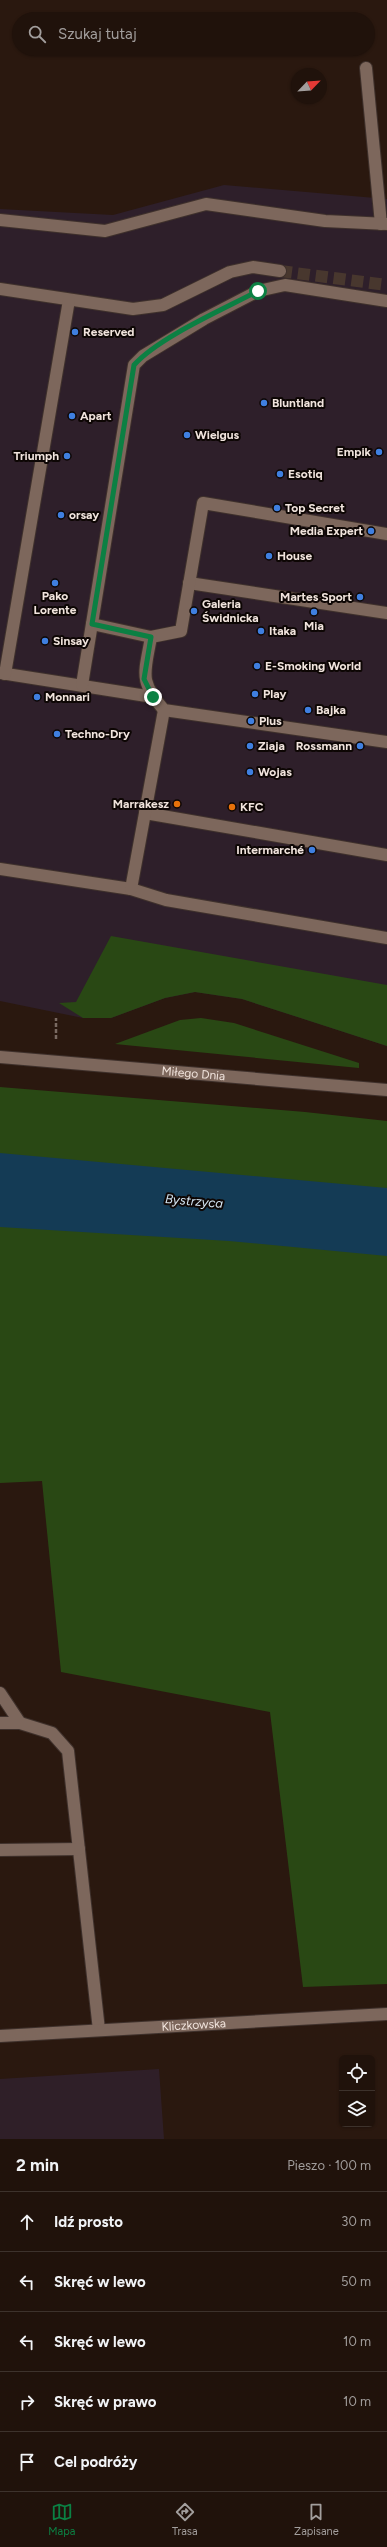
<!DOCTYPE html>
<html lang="pl">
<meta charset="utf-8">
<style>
body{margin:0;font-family:Figtree,sans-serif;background:#281b14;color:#f1f3f6}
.controls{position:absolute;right:12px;bottom:12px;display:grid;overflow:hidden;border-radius:6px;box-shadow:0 1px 3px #0004}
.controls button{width:36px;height:36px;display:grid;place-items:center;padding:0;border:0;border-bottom:1px solid #3d322c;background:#20120b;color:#f1f3f6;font:20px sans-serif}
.compass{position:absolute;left:291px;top:68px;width:36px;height:36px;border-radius:50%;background:#20120b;box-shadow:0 1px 3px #0004;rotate:65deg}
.stop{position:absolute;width:12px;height:12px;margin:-9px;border:3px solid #0b8043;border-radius:50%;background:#fff}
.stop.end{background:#0b8043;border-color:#fff;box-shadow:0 1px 4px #0008}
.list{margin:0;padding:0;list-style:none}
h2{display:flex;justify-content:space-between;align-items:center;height:52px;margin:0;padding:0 16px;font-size:17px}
h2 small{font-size:13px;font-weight:400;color:#a29e9d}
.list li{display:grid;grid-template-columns:26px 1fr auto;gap:12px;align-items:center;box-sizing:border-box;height:60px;padding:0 16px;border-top:1px solid #3d322c}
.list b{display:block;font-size:15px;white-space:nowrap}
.list em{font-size:13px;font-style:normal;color:#a29e9d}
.icon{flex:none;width:22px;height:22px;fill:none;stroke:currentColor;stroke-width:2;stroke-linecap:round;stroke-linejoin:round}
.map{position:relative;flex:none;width:387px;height:2139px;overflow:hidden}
.search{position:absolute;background:#20120b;box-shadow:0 1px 3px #0004;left:12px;right:12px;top:12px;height:44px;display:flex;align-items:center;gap:10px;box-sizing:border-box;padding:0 14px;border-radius:22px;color:#a29e9d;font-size:15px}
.sheet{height:352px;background:#20120b}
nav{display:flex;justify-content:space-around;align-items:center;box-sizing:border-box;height:56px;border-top:1px solid #3d322c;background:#20120b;font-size:11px;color:#a29e9d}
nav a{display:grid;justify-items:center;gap:2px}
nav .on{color:#0b8043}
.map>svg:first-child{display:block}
.commercial{fill:#2e1f2a}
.industrial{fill:#2f1f28}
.green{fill:#294814}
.water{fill:#143b55}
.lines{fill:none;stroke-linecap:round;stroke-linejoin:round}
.minor-tunnel{stroke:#48372e;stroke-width:12;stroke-dasharray:12 6;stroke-linecap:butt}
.minor-casing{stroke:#3f312c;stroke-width:14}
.path{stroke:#7a6a62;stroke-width:2.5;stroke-dasharray:4 2;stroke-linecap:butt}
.minor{stroke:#7d675c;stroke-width:12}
.route{stroke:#0b8043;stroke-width:5}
.shop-dot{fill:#3f7fe0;stroke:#0d0604;stroke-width:1.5}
.food-dot{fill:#e8710a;stroke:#0d0604;stroke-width:1.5}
.labels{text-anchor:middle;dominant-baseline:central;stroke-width:4;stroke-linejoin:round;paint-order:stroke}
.poi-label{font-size:12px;font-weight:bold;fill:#f1e4dd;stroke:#0d0604;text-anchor:start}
.street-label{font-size:12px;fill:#f1e4dd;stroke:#0d0604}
.water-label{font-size:13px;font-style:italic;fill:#d3e5f3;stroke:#0d0604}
</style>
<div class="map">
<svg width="387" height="2139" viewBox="0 0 387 2139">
<rect width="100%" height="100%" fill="#2a180f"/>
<polygon class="commercial" points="224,185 387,199 387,1046 242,999 195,992 165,998 111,1018 83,1018 0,1001 0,209 113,215"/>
<polygon class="industrial" points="159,2069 164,2139 0,2139 0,2079"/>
<g class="green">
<polygon points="111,936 387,985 387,1046 242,999 195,992 165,998 111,1018 83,1018 59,1003 76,1002"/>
<polygon points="201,1018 234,1023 359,1063 359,1068 115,1044 180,1020"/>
<polygon points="0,1087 305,1112 387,1121 387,1984 303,1987 270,1712 61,1672 42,1481 0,1483"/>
</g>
<polygon class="water" points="0,1153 387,1188 387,1256 229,1241 0,1227"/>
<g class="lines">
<polyline class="minor-tunnel" points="280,271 387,285"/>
<g class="minor-casing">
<g id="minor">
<polyline points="366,68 381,224"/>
<polyline points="0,220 105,231 206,204 325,221 387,224"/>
<polyline points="0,289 133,309 163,305 230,272 253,267 280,271"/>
<polyline points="189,583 387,613"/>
<polyline points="92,624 151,637 181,631 203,503 387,534"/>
<path d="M 151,637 C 145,673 138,680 164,710 L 387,742"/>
<polyline points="0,673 153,697"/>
<polyline points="5,674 69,300"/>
<polyline points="82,685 134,365 143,356 204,319 258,291 285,285 387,301"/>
<polyline points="145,813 387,855"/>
<polyline points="0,869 131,889 166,900 387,938"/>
<polyline points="131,889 164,710"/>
<path id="s1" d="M 0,1057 L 387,1090"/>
<polyline points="0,1693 20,1723"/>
<polyline points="0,1723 20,1723 52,1733 68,1751 99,2030"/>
<polyline points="0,1850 79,1849"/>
<path id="s2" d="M 0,2036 L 387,2014"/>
</g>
</g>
<polyline class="path" points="56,1039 56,1018"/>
<use href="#minor" class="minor"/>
</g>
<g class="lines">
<path class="route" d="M 153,697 L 144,679 L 151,637 L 92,624 L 134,365 C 159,337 224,309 258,291"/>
</g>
<g class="shop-dot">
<circle cx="75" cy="332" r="4"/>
<circle cx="264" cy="403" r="4"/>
<circle cx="72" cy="416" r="4"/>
<circle cx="187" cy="435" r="4"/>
<circle cx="379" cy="452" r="4"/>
<circle cx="67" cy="456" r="4"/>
<circle cx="280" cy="474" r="4"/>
<circle cx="277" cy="508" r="4"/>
<circle cx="61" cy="515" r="4"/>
<circle cx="371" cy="531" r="4"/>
<circle cx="269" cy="556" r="4"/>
<circle cx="55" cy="583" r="4"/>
<circle cx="360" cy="597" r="4"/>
<circle cx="194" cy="611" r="4"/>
<circle cx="314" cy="612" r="4"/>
<circle cx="261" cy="631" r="4"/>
<circle cx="45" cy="641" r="4"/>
<circle cx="257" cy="666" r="4"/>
<circle cx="255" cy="694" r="4"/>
<circle cx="37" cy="697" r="4"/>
<circle cx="308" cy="710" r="4"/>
<circle cx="251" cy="721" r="4"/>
<circle cx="57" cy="734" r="4"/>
<circle cx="250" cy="746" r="4"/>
<circle cx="360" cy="746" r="4"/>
<circle cx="250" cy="772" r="4"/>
<circle cx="312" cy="850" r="4"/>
</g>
<g class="food-dot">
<circle cx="177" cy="804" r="4"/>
<circle cx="232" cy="807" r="4"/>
</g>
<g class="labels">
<g class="poi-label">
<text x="83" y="332">Reserved</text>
<text x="272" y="403">Bluntland</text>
<text x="80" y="416">Apart</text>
<text x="195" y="435">Wielgus</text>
<text x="371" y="452" text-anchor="end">Empik</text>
<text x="59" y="456" text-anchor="end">Triumph</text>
<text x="288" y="474">Esotiq</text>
<text x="285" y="508">Top Secret</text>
<text x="69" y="515">orsay</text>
<text x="363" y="531" text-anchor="end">Media Expert</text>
<text x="277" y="556">House</text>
<text x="55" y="596" text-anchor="middle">Pako<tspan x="55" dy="14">Lorente</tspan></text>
<text x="352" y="597" text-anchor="end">Martes Sport</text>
<text x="202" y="604">Galeria<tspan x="202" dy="14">Świdnicka</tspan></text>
<text x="314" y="626" text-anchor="middle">Mia</text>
<text x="269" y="631">Itaka</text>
<text x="53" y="641">Sinsay</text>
<text x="265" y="666">E-Smoking World</text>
<text x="263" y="694">Play</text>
<text x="45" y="697">Monnari</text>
<text x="316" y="710">Bajka</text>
<text x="259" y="721">Plus</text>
<text x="65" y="734">Techno-Dry</text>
<text x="258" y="746">Ziaja</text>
<text x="352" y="746" text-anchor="end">Rossmann</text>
<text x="258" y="772">Wojas</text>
<text x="169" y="804" text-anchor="end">Marrakesz</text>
<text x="240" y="807">KFC</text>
<text x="304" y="850" text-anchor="end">Intermarché</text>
</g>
<g class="street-label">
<text stroke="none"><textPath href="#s1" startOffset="194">Miłego Dnia</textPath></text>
<text stroke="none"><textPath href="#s2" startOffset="194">Kliczkowska</textPath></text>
</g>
<g class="water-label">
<text transform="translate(194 1201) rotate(5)">Bystrzyca</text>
</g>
</g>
</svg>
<div class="controls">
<button><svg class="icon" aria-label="locate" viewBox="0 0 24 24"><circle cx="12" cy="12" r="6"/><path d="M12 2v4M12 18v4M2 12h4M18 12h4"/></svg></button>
<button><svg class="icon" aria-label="layers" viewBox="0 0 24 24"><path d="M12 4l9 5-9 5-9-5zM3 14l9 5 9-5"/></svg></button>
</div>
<svg class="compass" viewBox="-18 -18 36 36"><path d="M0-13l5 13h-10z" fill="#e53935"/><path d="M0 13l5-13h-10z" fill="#a29e9d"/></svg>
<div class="stop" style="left:258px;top:291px"></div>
<div class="stop end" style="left:153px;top:697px"></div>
<div class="search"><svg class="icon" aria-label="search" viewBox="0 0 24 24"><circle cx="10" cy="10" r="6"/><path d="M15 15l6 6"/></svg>Szukaj tutaj</div>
</div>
<section class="sheet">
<h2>2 min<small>Pieszo · 100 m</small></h2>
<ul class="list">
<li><svg class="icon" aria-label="ahead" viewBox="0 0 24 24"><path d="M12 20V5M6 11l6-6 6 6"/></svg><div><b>Idź prosto</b></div><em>30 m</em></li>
<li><svg class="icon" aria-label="left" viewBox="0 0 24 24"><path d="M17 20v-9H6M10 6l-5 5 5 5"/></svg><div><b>Skręć w lewo</b></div><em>50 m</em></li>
<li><svg class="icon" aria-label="left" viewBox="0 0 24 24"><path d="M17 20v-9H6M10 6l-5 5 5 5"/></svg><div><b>Skręć w lewo</b></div><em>10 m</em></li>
<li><svg class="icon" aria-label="right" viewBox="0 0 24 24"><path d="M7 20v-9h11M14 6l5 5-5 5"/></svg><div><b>Skręć w prawo</b></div><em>10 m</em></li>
<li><svg class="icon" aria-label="arrive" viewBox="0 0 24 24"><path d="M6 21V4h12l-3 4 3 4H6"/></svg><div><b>Cel podróży</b></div></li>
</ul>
</section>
<nav>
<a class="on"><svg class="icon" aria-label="map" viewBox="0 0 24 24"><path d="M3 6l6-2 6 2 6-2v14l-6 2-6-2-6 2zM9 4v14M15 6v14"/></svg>Mapa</a>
<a><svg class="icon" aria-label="directions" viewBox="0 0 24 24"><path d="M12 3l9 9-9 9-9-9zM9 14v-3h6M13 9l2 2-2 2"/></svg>Trasa</a>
<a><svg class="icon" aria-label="saved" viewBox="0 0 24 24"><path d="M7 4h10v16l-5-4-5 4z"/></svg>Zapisane</a>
</nav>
